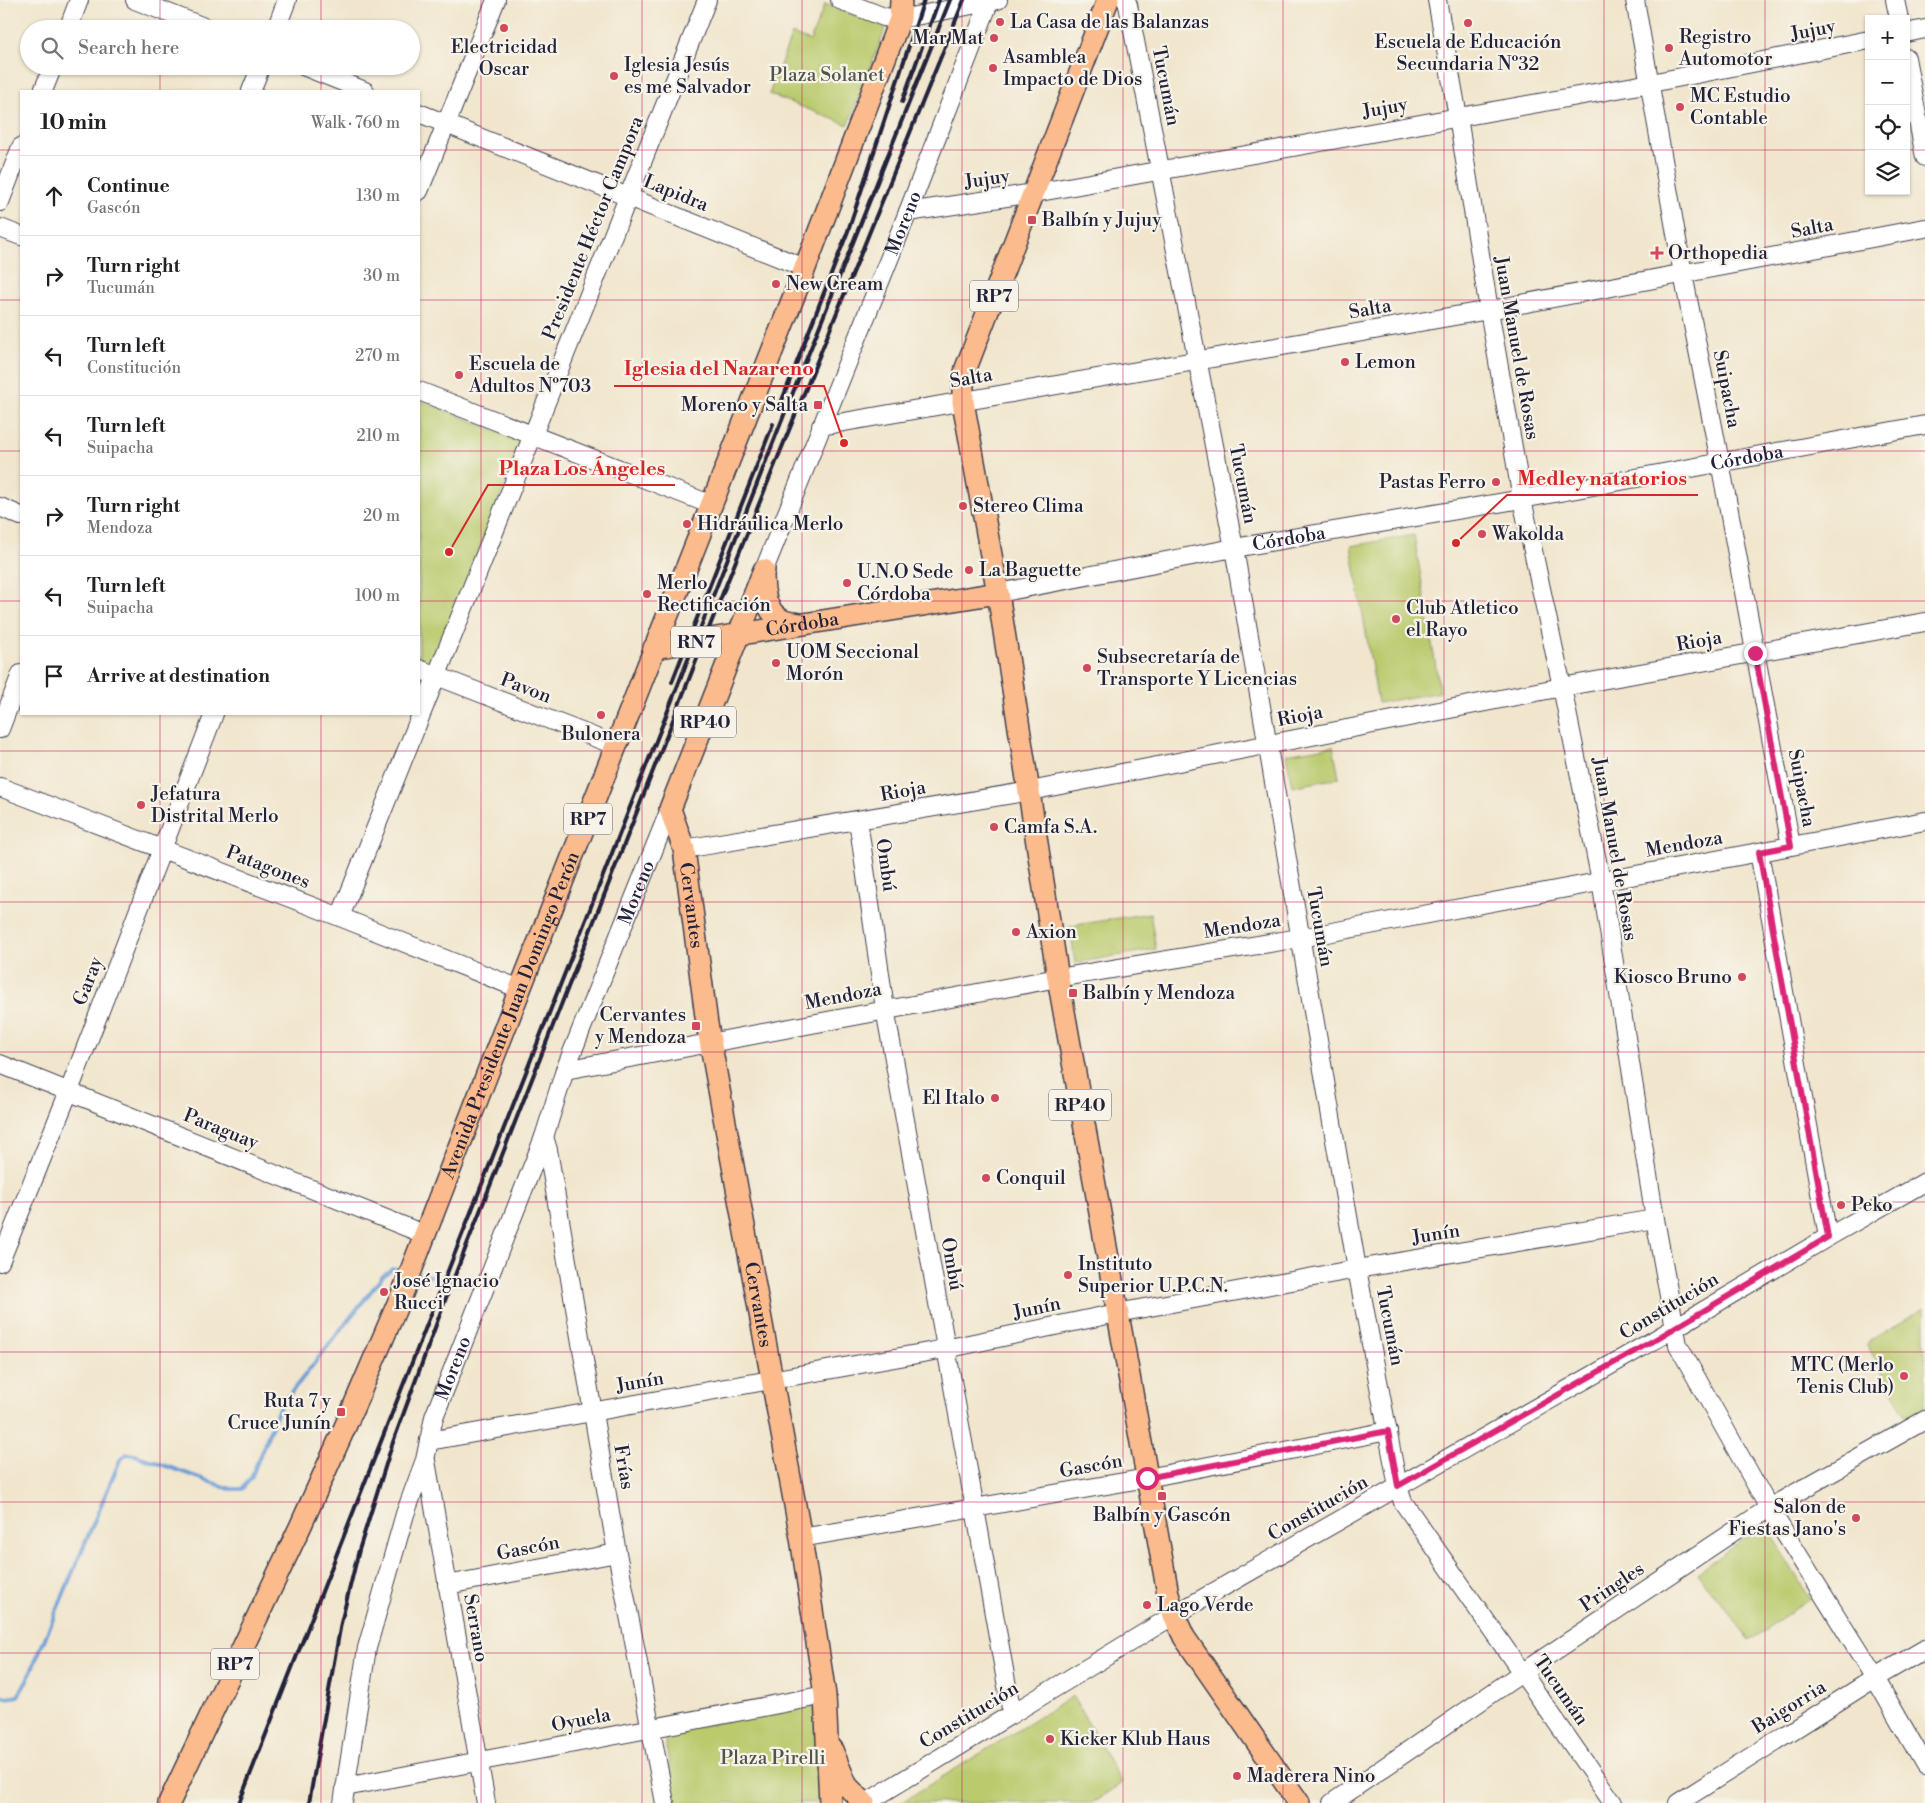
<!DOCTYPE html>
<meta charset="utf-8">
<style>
body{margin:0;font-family:"Libre Bodoni",serif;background:#f6f6f6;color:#202124}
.controls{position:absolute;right:15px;top:15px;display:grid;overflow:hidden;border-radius:0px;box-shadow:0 1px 4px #0004}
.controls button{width:45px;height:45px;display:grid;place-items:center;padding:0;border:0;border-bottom:1px solid #e0e0e0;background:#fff;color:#202124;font:25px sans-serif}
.stop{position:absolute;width:15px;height:15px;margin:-11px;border:4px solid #db2777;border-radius:50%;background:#fff}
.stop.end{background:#db2777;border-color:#fff;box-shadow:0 1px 5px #0008}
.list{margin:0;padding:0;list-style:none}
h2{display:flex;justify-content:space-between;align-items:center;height:65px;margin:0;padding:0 20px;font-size:21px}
h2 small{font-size:16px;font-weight:400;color:#757577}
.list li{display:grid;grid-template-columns:32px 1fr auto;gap:15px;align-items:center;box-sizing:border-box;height:80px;padding:0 20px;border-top:1px solid #e0e0e0}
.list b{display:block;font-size:19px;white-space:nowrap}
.list p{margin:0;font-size:16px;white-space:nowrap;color:#757577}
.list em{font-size:16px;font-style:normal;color:#757577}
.icon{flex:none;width:28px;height:28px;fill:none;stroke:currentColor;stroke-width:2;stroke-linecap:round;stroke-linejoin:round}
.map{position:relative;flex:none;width:1925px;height:1803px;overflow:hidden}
.search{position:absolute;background:#fff;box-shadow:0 1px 4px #0004;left:20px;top:20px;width:400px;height:55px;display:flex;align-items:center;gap:12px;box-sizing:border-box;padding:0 18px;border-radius:28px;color:#757577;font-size:19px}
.panel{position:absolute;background:#fff;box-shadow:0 1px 4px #0004;left:20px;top:90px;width:400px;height:625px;border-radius:0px}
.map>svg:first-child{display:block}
.green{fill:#baca6d;stroke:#6e7654}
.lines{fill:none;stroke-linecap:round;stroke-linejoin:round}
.stream{stroke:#6d9ed7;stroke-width:4}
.minor-casing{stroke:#413f51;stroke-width:20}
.major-casing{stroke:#413f51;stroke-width:24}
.minor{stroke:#fff;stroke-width:18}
.major{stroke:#fbbb8c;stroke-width:21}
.rail{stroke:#22223b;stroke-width:4}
.route{stroke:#db2777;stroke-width:6}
.grid{fill:none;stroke:#c2185b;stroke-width:1;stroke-opacity:0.55}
.poi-dot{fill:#d1495b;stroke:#f7f3e8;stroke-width:2}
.labels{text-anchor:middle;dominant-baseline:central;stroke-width:4.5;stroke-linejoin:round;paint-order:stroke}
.shield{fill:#f7f3e8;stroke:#62616f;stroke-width:1}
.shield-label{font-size:18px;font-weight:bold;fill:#22223b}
.poi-label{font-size:19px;fill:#22223b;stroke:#f7f3e8;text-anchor:start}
.street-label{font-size:19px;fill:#22223b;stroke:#f7f3e8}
.park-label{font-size:19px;fill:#50544a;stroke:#f7f3e8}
.leader{fill:none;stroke:#d62828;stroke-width:2}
.callout-dot{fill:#d62828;stroke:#f7f3e8;stroke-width:2}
.callout-label{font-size:20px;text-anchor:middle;font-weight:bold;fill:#d62828;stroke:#f7f3e8;stroke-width:4.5;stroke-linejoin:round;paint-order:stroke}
</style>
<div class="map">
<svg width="1925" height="1803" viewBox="0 0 1925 1803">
<rect width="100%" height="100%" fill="#f7f3e8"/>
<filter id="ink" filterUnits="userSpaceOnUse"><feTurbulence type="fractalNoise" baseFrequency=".02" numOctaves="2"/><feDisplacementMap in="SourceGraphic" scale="10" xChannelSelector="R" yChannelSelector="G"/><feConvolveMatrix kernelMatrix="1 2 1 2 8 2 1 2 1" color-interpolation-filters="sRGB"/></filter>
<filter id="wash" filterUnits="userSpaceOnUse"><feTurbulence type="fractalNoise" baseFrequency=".0096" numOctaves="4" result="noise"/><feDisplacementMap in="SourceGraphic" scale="20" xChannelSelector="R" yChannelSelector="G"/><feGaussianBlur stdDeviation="1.12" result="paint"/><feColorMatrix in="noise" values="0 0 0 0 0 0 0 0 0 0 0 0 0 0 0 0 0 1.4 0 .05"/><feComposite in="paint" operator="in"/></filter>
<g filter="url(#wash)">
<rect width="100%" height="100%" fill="#f1e6cd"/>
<g class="green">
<polygon points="825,4 886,27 848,125 769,94 792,34 810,41"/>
<polygon points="419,400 522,441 433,667 419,662"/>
<polygon points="1414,535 1440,692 1378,703 1351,546"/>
<polygon points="1333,746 1339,778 1292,787 1286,754"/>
<polygon points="1150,913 1156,949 1075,963 1070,926"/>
<polygon points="1925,1308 1925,1408 1907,1418 1866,1343"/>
<polygon points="1765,1524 1810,1599 1749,1640 1697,1573"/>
<polygon points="1073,1696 1122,1783 1092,1803 900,1803"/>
<polygon points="816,1704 820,1803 675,1803 664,1733"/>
</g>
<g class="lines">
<g class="stream">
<polyline points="416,1275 431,1276 458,1284 468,1282"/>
<polyline points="0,1696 8,1698 18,1696 27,1681 120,1460 127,1454 135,1455 230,1489 242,1489 251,1478 279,1408 383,1276 392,1269 403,1271"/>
</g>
</g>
</g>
<g filter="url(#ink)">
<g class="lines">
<g class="minor-casing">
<g id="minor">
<polyline points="135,0 209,29"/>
<polyline points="840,0 884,17 900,19 998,0"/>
<polyline points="1126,0 1128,5 1234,548 1357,1269 1398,1487 1403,1502 1613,1803"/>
<polyline points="1437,0 1458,117 1489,310 1522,499 1562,687 1601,881 1655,1219 1678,1345 1769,1508 1875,1678 1925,1765"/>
<polyline points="1635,0 1683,274 1720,462 1791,846"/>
<polyline points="1895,0 1899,19"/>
<polyline points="68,29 79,0"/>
<polyline points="276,29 287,0"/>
<polyline points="1906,33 1925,29"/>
<polyline points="1906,58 1925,157"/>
<polyline points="303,66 365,91"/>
<polyline points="43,91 53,66"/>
<polyline points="251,91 261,66"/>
<polyline points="419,113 805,268"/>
<polyline points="419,191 496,0"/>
<polyline points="0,202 21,147"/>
<polyline points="908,212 1034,193 1651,83 1869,40"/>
<polyline points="0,228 21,236"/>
<polyline points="419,391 712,505"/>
<polyline points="821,426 1489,310 1925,228"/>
<polyline points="0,507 21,516"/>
<path id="s1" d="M 764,570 L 908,212 L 990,0"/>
<path id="s2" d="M 998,593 L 1234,548 L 1522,499 L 1925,425"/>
<polyline points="419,669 617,746"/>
<polyline points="0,729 21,674"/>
<polyline points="0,787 340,917 520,989"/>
<polyline points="858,820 885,1009 1012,1714"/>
<polyline points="684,849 1030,791 1562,687 1925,622"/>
<polyline points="1759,852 1828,1237"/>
<polyline points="340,917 707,0"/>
<polyline points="0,1064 426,1235"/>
<polyline points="565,1070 1058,978 1300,938 1925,821"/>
<polyline points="544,1137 548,1150 617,1553 665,1803"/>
<polyline points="0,1262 69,1091 214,714"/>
<polyline points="429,1441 945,1349 1117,1313 1357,1269 1655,1219"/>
<polyline points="426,1461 486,1803"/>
<polyline points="801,1538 1147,1478 1388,1431"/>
<polyline points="447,1585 617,1553"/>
<polyline points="345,1787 825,1695"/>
<path id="s3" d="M 343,1803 L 367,1648 L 405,1514 L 425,1460 L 434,1417 L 544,1137 L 565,1070 L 670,809"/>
<polyline points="866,1803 1174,1615 1656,1339 1828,1237 1925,1182"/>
<polyline points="1332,1803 1523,1672 1769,1508 1925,1420"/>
<polyline points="1678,1803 1875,1678 1925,1649"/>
</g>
</g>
<g class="major-casing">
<g id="major">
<polyline points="1108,0 966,368 963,382 963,402 998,593 1058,978 1168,1594 1174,1615 1184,1637 1299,1803"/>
<path id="s4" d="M 764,570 L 670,809 L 684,849 L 707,1024 L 801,1538 L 825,1695 L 830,1803"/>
<path d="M 763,573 C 763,591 765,613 784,621 C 789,623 795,623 800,624"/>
<path id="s5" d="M 654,648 L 998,593"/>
<polyline points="832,1750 847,1786 864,1803"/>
<path id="s6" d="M 169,1803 L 301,1525 L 345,1427 L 402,1294 L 520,989 L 805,268 L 900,19 L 901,0"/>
</g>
</g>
<use href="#minor" class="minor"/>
<use href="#major" class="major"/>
<g class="rail">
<polyline points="902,102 939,0"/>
<polyline points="781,403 848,231 924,0"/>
<polyline points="672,682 773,424"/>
<polyline points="239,1803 784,415 950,0"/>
<polyline points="309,1803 341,1623 359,1550 392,1445 444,1303 724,590 964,0"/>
</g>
</g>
</g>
<g class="lines" filter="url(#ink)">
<polyline class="route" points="1147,1478 1388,1431 1398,1486 1656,1339 1828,1237 1759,852 1791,846 1755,653"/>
</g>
<path class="grid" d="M 160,0 L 160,29M 321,0 L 321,29M 481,0 L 481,1803M 642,0 L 642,1803M 802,0 L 802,1803M 962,0 L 962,1803M 1123,0 L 1123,1803M 1283,0 L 1283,1803M 1444,0 L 1444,1803M 1604,0 L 1604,1803M 1765,0 L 1765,1803M 160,66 L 160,91M 321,66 L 321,91M 0,150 L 21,150M 419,150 L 1869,150M 1906,150 L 1925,150M 0,300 L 21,300M 419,300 L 1925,300M 0,451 L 21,451M 419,451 L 1925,451M 0,601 L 21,601M 419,601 L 1925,601M 160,714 L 160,1803M 321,714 L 321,1803M 0,751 L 1925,751M 0,902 L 1925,902M 0,1052 L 1925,1052M 0,1202 L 1925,1202M 0,1352 L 1925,1352M 0,1502 L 1925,1502M 0,1653 L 1925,1653"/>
<g class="poi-dot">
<circle cx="1000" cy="22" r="5"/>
<circle cx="1468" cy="23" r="5"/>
<circle cx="504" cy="28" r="5"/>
<circle cx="994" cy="38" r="5"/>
<circle cx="1669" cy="48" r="5"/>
<circle cx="993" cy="68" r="5"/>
<circle cx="614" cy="76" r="5"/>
<circle cx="1680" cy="107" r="5"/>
<rect x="1027" y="215" width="10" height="10" rx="2.5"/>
<path d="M1654.5 245.5h5v5h5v5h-5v5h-5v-5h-5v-5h5z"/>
<circle cx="776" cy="284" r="5"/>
<circle cx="1345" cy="362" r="5"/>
<circle cx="459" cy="375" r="5"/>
<rect x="813" y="400" width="10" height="10" rx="2.5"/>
<circle cx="1496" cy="482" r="5"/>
<circle cx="963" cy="506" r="5"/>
<circle cx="687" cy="524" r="5"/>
<circle cx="1482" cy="534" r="5"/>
<circle cx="969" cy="570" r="5"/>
<circle cx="847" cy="583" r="5"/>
<circle cx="647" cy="594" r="5"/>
<circle cx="1396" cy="619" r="5"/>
<circle cx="776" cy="663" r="5"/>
<circle cx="1087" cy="668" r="5"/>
<circle cx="601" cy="715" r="5"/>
<circle cx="141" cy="805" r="5"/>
<circle cx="994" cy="827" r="5"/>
<circle cx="1016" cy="932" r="5"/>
<circle cx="1742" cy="977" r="5"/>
<rect x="1068" y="988" width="10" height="10" rx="2.5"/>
<rect x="691" y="1021" width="10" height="10" rx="2.5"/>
<circle cx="995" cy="1098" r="5"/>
<circle cx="986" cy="1178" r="5"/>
<circle cx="1841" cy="1205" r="5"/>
<circle cx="1068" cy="1275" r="5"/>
<circle cx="384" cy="1292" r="5"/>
<circle cx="1904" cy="1376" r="5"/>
<rect x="336" y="1407" width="10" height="10" rx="2.5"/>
<rect x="1157" y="1491" width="10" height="10" rx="2.5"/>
<circle cx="1856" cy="1518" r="5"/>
<circle cx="1147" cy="1605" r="5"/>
<circle cx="1050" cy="1739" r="5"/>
<circle cx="1237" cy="1776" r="5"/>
</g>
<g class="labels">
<g class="shield">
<rect x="970" y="280.5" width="48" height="31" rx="4"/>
<rect x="671" y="626.5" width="50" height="31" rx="4"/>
<rect x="674" y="706.5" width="62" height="31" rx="4"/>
<rect x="564" y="803.5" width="48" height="31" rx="4"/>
<rect x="1049" y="1089.5" width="62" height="31" rx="4"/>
<rect x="211" y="1648.5" width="48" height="31" rx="4"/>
</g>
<g class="shield-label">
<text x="994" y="296">RP7</text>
<text x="696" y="642">RN7</text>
<text x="705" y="722">RP40</text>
<text x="588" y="819">RP7</text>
<text x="1080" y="1105">RP40</text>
<text x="235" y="1664">RP7</text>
</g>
<g class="poi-label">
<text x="1010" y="22">La Casa de las Balanzas</text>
<text x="1679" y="37">Registro<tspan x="1679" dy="22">Automotor</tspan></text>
<text x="984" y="38" text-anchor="end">Mar Mat</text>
<text x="1468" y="42" text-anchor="middle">Escuela de Educación<tspan x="1468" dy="22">Secundaria Nº32</tspan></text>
<text x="504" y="47" text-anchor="middle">Electricidad<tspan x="504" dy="22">Oscar</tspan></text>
<text x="1003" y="57">Asamblea<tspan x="1003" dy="22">Impacto de Dios</tspan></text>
<text x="624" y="65">Iglesia Jesús<tspan x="624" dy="22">es me Salvador</tspan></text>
<text x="1690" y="96">MC Estudio<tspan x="1690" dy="22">Contable</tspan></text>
<text x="1042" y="220">Balbín y Jujuy</text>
<text x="1668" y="253">Orthopedia</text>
<text x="786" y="284">New Cream</text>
<text x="1355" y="362">Lemon</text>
<text x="469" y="364">Escuela de<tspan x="469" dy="22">Adultos Nº703</tspan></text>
<text x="808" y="405" text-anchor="end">Moreno y Salta</text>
<text x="1486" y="482" text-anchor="end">Pastas Ferro</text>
<text x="973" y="506">Stereo Clima</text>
<text x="697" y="524">Hidráulica Merlo</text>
<text x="1492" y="534">Wakolda</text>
<text x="979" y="570">La Baguette</text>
<text x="857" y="572">U.N.O Sede<tspan x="857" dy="22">Córdoba</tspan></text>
<text x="657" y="583">Merlo<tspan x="657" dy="22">Rectificación</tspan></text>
<text x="1406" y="608">Club Atletico<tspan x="1406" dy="22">el Rayo</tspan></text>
<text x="786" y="652">UOM Seccional<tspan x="786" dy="22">Morón</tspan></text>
<text x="1097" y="657">Subsecretaría de<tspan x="1097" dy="22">Transporte Y Licencias</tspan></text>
<text x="601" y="734" text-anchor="middle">Bulonera</text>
<text x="151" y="794">Jefatura<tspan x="151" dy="22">Distrital Merlo</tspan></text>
<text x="1004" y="827">Camfa S.A.</text>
<text x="1026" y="932">Axion</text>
<text x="1732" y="977" text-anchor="end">Kiosco Bruno</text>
<text x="1083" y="993">Balbín y Mendoza</text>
<text x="686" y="1015" text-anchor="end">Cervantes<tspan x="686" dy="22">y Mendoza</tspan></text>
<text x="985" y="1098" text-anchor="end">El Italo</text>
<text x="996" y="1178">Conquil</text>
<text x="1851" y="1205">Peko</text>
<text x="1078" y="1264">Instituto<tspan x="1078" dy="22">Superior U.P.C.N.</tspan></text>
<text x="394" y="1281">José Ignacio<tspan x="394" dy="22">Rucci</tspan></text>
<text x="1894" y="1365" text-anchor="end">MTC (Merlo<tspan x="1894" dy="22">Tenis Club)</tspan></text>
<text x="331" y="1401" text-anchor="end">Ruta 7 y<tspan x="331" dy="22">Cruce Junín</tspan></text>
<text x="1846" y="1507" text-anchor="end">Salon de<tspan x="1846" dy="22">Fiestas Jano's</tspan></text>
<text x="1162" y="1515" text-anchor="middle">Balbín y Gascón</text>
<text x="1157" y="1605">Lago Verde</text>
<text x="1060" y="1739">Kicker Klub Haus</text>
<text x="1247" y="1776">Maderera Nino</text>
</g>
<g class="street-label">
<text transform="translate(1813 30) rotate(-11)">Jujuy</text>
<text transform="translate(1166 86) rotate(79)">Tucumán</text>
<text transform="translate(1385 108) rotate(-10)">Jujuy</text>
<text transform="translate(987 179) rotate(-8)">Jujuy</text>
<text transform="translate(676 193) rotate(22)">Lapidra</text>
<text stroke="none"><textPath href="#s1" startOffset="374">Moreno</textPath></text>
<text transform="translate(593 228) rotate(-68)">Presidente Héctor Campora</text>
<text transform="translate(1812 228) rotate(-11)">Salta</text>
<text transform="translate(1370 309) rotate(-10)">Salta</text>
<text transform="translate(1517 348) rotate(80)">Juan Manuel de Rosas</text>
<text transform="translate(971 378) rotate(-10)">Salta</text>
<text transform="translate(1727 389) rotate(79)">Suipacha</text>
<text stroke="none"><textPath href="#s2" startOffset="761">Córdoba</textPath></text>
<text transform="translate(1243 484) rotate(79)">Tucumán</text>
<text stroke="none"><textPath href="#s2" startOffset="296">Córdoba</textPath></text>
<text stroke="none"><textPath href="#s5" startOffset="150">Córdoba</textPath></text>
<text transform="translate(1699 641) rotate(-10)">Rioja</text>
<text transform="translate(526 688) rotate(21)">Pavon</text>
<text transform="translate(1300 716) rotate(-11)">Rioja</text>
<text transform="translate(1802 788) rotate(79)">Suipacha</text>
<text transform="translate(903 791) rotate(-10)">Rioja</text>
<text transform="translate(1684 844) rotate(-10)">Mendoza</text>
<text transform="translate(1615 849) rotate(80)">Juan Manuel de Rosas</text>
<text transform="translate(886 865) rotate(82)">Ombú</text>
<text transform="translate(268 867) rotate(21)">Patagones</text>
<text stroke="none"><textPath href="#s3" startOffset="960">Moreno</textPath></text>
<text stroke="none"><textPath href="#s4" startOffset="356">Cervantes</textPath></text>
<text transform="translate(1242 926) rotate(-9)">Mendoza</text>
<text transform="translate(1320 927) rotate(80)">Tucumán</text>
<text transform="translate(88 981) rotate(-69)">Garay</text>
<text transform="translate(843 996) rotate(-11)">Mendoza</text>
<text stroke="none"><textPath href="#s6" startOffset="859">Avenida Presidente Juan Domingo Perón</textPath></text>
<text transform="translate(221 1129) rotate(22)">Paraguay</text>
<text transform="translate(1436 1234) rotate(-9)">Junín</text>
<text transform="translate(952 1264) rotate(80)">Ombú</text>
<text stroke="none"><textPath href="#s4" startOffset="761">Cervantes</textPath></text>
<text transform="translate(1669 1306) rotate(-31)">Constitución</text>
<text transform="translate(1037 1308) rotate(-12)">Junín</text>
<text transform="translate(1390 1326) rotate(79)">Tucumán</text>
<text stroke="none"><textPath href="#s3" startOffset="450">Moreno</textPath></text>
<text transform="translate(640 1382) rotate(-10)">Junín</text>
<text transform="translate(1091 1466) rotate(-10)">Gascón</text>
<text transform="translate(624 1467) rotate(80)">Frías</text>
<text transform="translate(1318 1508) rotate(-30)">Constitución</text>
<text transform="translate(528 1548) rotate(-11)">Gascón</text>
<text transform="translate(1612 1587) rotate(-34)">Pringles</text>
<text transform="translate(476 1628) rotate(80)">Serrano</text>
<text transform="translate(1561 1690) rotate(55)">Tucumán</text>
<text transform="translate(1789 1707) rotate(-32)">Baigorria</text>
<text transform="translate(969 1715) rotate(-31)">Constitución</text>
<text transform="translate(581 1720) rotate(-11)">Oyuela</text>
</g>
<g class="park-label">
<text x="827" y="75">Plaza Solanet</text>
<text x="773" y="1758">Plaza Pirelli</text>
</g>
</g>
<path class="leader" d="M844 443L824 386H614M449 552L488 485H675M1456 543L1507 495H1698"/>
<g class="callout-dot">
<circle cx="844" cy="443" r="5"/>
<circle cx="449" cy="552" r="5"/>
<circle cx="1456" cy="543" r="5"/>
</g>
<g class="callout-label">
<text x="719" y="375">Iglesia del Nazareno</text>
<text x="582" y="475">Plaza Los Ángeles</text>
<text x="1602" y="485">Medley natatorios</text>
</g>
</svg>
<div class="controls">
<button>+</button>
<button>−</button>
<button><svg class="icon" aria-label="locate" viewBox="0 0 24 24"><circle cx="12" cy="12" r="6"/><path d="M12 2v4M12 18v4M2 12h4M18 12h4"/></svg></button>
<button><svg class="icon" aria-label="layers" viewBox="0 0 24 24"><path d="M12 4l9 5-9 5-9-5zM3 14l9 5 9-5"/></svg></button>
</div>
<div class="stop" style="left:1147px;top:1478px"></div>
<div class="stop end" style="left:1755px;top:653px"></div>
<div class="search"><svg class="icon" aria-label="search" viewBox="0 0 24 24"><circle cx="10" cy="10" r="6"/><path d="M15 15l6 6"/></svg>Search here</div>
<section class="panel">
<h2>10 min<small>Walk · 760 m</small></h2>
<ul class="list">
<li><svg class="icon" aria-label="ahead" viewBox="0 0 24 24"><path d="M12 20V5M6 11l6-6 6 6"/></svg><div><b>Continue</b><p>Gascón</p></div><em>130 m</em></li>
<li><svg class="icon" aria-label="right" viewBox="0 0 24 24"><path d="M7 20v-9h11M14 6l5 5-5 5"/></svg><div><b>Turn right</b><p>Tucumán</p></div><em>30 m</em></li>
<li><svg class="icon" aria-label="left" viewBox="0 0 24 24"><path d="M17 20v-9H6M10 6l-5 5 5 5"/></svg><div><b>Turn left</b><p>Constitución</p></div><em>270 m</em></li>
<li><svg class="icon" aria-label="left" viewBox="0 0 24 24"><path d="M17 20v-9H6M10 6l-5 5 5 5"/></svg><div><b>Turn left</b><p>Suipacha</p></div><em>210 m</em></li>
<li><svg class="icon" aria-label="right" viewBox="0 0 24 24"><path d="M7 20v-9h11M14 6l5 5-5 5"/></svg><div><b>Turn right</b><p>Mendoza</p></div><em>20 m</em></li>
<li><svg class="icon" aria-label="left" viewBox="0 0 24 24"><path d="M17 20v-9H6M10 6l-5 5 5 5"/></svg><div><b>Turn left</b><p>Suipacha</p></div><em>100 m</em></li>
<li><svg class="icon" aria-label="arrive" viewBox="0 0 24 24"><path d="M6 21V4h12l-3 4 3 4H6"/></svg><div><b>Arrive at destination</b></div></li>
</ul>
</section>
</div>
